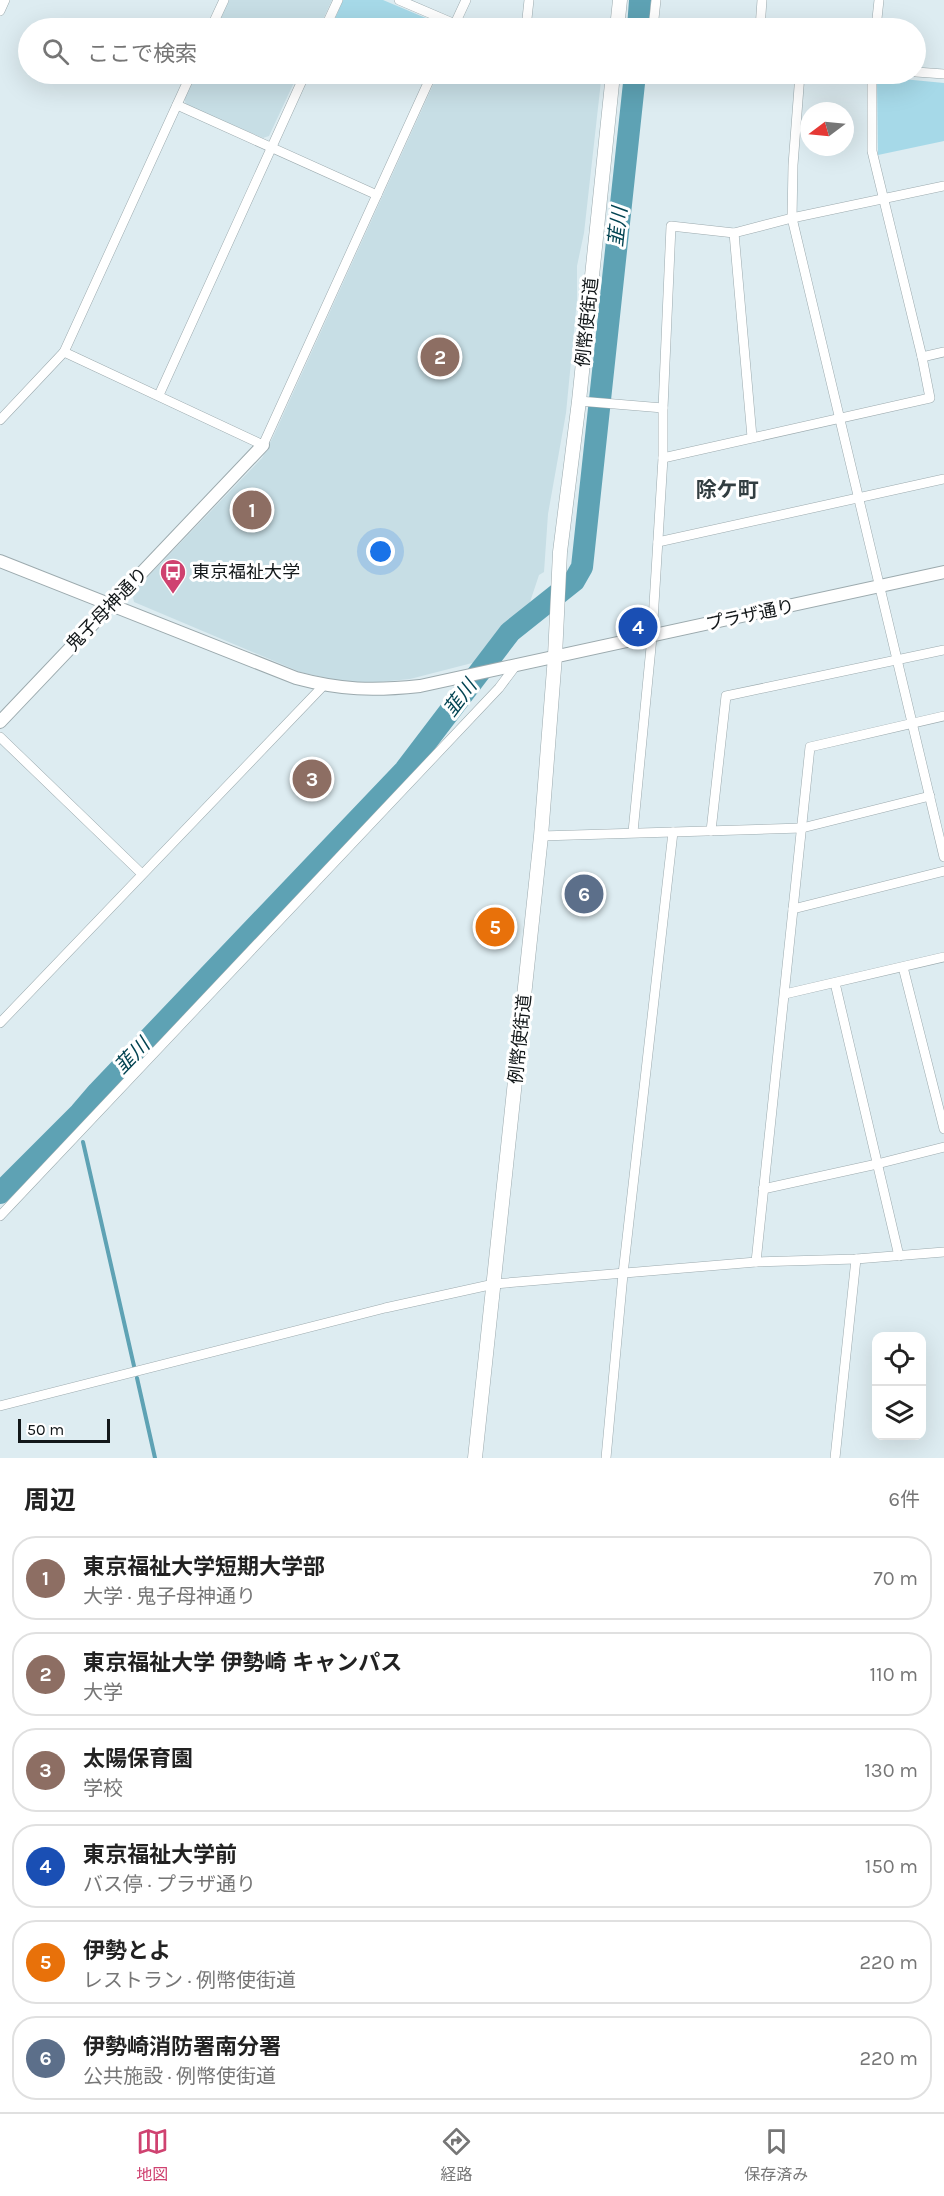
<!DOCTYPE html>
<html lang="ja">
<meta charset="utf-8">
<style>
body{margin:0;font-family:Karla,"Noto Sans JP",sans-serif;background:#f6f6f6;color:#222}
.controls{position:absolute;right:18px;bottom:18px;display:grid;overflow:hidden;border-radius:12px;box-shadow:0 6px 24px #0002}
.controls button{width:54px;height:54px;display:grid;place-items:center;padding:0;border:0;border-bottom:2px solid #e0e0e0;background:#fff;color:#222;font:30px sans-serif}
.compass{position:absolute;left:800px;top:102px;width:54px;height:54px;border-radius:50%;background:#fff;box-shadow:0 6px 24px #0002;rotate:254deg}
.scale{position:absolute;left:18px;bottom:15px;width:92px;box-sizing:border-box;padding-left:6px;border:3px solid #121719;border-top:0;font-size:16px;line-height:21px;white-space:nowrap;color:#121719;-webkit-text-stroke:4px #fff;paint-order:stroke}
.you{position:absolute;left:381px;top:552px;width:21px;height:21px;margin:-15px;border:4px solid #fff;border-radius:50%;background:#1a73e8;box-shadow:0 0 0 9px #1a73e833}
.badge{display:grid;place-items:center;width:39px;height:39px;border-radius:50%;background:#cf4270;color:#fff;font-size:20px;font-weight:700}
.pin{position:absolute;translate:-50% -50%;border:3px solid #fff;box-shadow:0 2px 6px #0006}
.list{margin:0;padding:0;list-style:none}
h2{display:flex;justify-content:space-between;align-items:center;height:78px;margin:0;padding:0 24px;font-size:26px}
h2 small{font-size:20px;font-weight:400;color:#767676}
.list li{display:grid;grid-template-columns:39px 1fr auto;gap:18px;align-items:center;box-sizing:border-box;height:84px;margin:0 12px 12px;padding:0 12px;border:2px solid #e0e0e0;border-radius:24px}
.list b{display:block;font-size:22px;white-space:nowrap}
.list p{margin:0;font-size:20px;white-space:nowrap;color:#767676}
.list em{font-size:20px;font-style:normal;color:#767676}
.icon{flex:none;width:33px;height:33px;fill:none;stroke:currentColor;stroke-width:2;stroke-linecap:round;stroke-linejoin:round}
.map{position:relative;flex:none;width:944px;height:1458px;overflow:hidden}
.search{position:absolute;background:#fff;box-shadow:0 6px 24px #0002;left:18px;right:18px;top:18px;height:66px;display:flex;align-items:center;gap:15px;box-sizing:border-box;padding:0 21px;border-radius:33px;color:#767676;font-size:22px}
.sheet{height:654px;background:#fff}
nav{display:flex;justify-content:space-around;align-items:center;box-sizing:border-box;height:84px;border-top:2px solid #e0e0e0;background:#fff;font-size:16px;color:#767676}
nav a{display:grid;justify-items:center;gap:3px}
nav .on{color:#cf4270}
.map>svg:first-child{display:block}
.built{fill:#c7dee5}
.green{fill:#a6d9e8}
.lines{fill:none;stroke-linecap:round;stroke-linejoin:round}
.stream{stroke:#5ea2b4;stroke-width:4}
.river{stroke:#5ea2b4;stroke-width:22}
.minor-casing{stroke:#9caaae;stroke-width:10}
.tertiary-casing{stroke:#9caaae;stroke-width:14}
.secondary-casing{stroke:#9caaae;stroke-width:15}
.minor{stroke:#fff;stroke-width:9}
.tertiary{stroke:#fff;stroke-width:12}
.secondary{stroke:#fff;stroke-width:14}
.labels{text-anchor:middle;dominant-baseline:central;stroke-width:6;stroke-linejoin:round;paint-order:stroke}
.street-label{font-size:18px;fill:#121719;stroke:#fff}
.poi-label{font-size:18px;fill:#121719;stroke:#fff;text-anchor:start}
.water-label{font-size:20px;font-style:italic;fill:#034452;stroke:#fff}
.quarter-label{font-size:21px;font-weight:bold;fill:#323e41;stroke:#fff}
</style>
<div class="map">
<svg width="944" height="1458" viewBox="0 0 944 1458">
<rect width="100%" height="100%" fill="#ddecf1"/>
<g class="built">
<polygon points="228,0 332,0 319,28 215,28"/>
<polygon points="195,74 298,74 269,136 263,138 186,105 184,97"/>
<polygon points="438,74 502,74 601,81 584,233 577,266 577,300 566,413 548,514 544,572 539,575 528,608 484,648 476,662 410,679 369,683 340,681 300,672 134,602 132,593 262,458 273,437"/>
</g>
<g class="green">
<polygon points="343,0 383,0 440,24 442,28 331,28"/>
<polygon points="882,77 944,83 944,141 878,155 877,82"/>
</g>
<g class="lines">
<g class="stream">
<polyline points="71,1122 75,1129"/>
<polyline points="83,1142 134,1366"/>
<polyline points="137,1378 155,1458"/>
</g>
<g class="river">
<polyline points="638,28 640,0"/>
<polyline points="0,1193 80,1113 98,1092 405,770 510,632 574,581 582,567 635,74"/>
</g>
<g class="minor-casing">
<g id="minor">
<polyline points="399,0 455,24 493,28"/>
<polyline points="0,11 5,0"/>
<polyline points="211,28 224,0"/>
<polyline points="325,28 338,0"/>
<polyline points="453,28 466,0"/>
<polyline points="526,28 529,0"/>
<polyline points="653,28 656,0"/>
<polyline points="760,28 762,0"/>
<polyline points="876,28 879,0"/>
<polyline points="916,72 944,74"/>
<polyline points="800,74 793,165 792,218 944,857"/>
<polyline points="177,105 377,195"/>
<polyline points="734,233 752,437"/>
<polyline points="64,352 263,445 432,74"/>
<polyline points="922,357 944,352"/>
<polyline points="159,395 305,74"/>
<polyline points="579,401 663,408"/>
<polyline points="0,420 64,352 191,74"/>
<polyline points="663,458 930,398 922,357 872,151 872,74"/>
<polyline points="658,542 944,479"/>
<polyline points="0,737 142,874"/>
<polyline points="711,831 726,696 944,650"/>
<polyline points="633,832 652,637 663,458 663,408 671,226 734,233 792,218 944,186"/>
<polyline points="541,836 802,828 930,796"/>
<polyline points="793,909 944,871"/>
<polyline points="903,967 944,1129"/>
<polyline points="835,983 899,1256"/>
<polyline points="785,994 944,957"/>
<polyline points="0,1023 324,685"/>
<polyline points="763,1189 877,1164 944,1147"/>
<polyline points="0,1216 499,688 517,664"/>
<polyline points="756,1262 810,747 944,716"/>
<polyline points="0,1406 385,1308 494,1284 756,1262 856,1259 944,1252"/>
<polyline points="606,1458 623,1274 673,832"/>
<polyline points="835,1458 856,1259"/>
</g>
</g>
<g class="tertiary-casing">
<g id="tertiary">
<path d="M 0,561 L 296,678 C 341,690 373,691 420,686 L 944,572"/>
<polyline points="0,722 263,445"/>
</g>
</g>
<g class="secondary-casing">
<g id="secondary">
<polyline points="617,28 620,0"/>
<polyline points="475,1458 541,836 555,656 560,552 579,401 613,74"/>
</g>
</g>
<use href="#minor" class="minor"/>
<use href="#tertiary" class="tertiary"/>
<use href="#secondary" class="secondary"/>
</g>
<defs>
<g id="bus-pin" transform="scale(1.35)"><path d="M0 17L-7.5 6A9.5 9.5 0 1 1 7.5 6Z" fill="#cf4270" stroke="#fff"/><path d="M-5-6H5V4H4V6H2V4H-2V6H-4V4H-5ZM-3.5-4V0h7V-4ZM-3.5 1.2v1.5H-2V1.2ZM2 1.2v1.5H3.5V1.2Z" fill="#fff"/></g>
</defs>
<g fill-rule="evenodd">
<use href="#bus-pin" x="173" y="572"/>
</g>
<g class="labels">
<g class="street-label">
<text transform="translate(587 322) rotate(-84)">例幣使街道</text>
<text transform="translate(107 609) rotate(-46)">鬼子母神通り</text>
<text transform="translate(750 615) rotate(-12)">プラザ通り</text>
<text transform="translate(520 1039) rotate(-84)">例幣使街道</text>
</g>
<g class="poi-label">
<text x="192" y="572">東京福祉大学</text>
</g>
<g class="water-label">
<text transform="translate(618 227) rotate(-84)">韮川</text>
<text transform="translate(460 698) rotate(-53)">韮川</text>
<text transform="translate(132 1056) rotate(-46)">韮川</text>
</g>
<g class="quarter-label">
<text x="727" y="490">除ケ町</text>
</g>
</g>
</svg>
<div class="controls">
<button><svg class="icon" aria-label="locate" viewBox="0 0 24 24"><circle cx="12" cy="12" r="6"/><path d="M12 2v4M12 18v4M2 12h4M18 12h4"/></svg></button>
<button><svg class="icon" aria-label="layers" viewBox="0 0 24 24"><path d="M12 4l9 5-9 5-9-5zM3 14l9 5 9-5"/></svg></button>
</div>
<svg class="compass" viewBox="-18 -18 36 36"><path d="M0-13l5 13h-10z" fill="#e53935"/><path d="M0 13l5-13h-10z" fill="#767676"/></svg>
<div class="scale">50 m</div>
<div class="you"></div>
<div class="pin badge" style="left:252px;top:510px;background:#8d6e63">1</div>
<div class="pin badge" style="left:440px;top:357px;background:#8d6e63">2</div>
<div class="pin badge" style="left:312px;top:779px;background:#8d6e63">3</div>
<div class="pin badge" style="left:638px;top:627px;background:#1a4fb4">4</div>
<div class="pin badge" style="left:495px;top:927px;background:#e8710a">5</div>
<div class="pin badge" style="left:584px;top:894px;background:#5c6f8a">6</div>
<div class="search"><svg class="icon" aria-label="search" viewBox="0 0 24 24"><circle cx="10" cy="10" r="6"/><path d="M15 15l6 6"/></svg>ここで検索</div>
</div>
<section class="sheet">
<h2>周辺<small>6件</small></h2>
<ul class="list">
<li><span class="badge" style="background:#8d6e63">1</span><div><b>東京福祉大学短期大学部</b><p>大学 · 鬼子母神通り</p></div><em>70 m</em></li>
<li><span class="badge" style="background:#8d6e63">2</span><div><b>東京福祉大学 伊勢崎 キャンパス</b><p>大学</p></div><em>110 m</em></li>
<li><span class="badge" style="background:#8d6e63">3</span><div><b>太陽保育園</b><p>学校</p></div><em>130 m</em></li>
<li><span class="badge" style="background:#1a4fb4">4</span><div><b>東京福祉大学前</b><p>バス停 · プラザ通り</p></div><em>150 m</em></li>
<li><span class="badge" style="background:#e8710a">5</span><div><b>伊勢とよ</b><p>レストラン · 例幣使街道</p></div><em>220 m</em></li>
<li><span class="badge" style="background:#5c6f8a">6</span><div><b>伊勢崎消防署南分署</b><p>公共施設 · 例幣使街道</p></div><em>220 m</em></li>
</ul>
</section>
<nav>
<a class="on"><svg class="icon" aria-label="map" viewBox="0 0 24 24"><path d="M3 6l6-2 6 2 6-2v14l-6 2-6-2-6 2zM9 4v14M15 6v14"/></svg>地図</a>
<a><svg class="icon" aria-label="directions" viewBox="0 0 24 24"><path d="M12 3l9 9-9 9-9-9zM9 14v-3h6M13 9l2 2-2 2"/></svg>経路</a>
<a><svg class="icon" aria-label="saved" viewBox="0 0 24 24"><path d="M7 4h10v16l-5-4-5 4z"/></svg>保存済み</a>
</nav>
